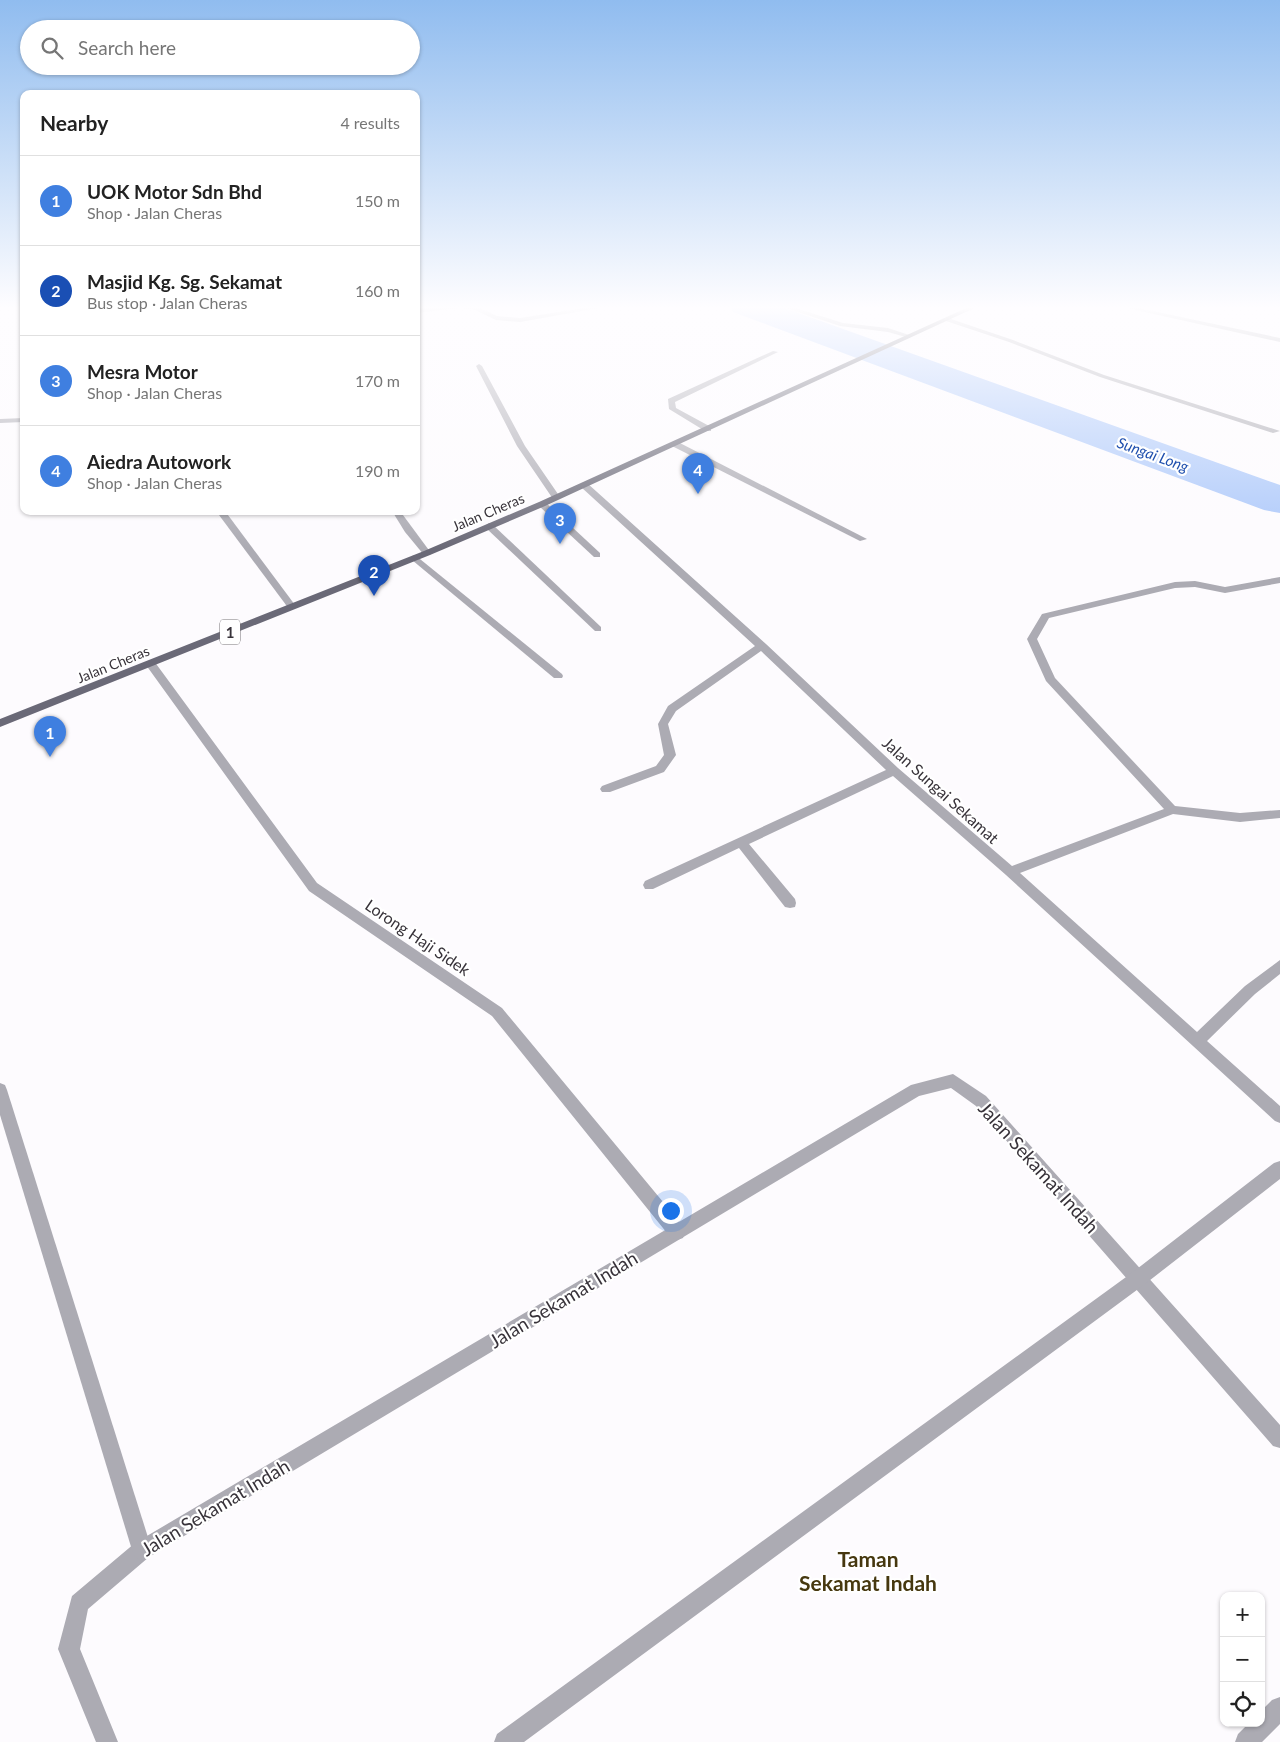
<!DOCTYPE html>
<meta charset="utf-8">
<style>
body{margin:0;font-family:Lato,sans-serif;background:#f6f6f6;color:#222}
.controls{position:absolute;right:15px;bottom:15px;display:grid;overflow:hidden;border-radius:10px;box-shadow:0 1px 4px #0004}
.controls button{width:45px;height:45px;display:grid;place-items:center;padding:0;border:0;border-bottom:1px solid #e0e0e0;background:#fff;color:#222;font:25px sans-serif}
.you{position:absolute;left:670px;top:1210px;width:18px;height:18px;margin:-12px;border:4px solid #fff;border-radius:50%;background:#1a73e8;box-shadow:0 0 0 8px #1a73e833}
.badge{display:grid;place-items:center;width:32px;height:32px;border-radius:50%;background:#b45309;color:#fff;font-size:16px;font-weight:700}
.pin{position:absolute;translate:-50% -41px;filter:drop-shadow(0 1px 2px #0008)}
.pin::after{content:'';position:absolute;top:26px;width:18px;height:15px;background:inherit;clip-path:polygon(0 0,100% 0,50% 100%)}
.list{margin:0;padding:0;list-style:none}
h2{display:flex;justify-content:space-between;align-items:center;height:65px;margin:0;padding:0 20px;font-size:21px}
h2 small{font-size:16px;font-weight:400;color:#767676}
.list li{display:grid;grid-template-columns:32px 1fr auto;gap:15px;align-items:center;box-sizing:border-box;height:90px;padding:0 20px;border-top:1px solid #e0e0e0}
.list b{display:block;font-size:19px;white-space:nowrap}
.list p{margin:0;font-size:16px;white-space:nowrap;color:#767676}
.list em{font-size:16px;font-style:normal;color:#767676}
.icon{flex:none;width:28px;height:28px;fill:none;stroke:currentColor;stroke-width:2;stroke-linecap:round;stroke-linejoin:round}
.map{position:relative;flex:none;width:1280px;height:1742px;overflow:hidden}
.search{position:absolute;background:#fff;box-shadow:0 1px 4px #0004;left:20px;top:20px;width:400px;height:55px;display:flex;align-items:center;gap:12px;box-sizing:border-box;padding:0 18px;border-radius:28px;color:#767676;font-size:19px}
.panel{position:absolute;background:#fff;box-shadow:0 1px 4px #0004;left:20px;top:90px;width:400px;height:425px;border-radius:10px}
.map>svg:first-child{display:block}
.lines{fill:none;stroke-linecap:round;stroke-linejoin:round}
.river{fill:#acc8fa;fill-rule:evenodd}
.service{fill:#acabb3;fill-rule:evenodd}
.minor{fill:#acabb3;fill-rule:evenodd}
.primary{fill:#6a6977;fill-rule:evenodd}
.labels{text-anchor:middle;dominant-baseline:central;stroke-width:4.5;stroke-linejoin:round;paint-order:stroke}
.far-street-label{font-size:14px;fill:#38333a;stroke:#fff}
.far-water-label{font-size:15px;font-style:italic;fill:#2050ae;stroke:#fff}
.shield{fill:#fff;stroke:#747075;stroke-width:1}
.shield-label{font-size:15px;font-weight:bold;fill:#38333a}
.street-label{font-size:16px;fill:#38333a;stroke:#fff}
.near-street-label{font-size:19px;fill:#38333a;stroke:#fff}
.near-neighbourhood-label{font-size:21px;font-weight:bold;fill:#46380f;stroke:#fff}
</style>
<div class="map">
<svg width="1280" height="1742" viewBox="0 0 1280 1742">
<rect width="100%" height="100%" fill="#fdfbfe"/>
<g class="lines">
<polygon class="river" points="729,305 776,305 1280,485 1280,513 1264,510 733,312"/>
<g class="service">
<polygon points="948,318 1013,340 1104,375 1280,431 1273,433 1100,377 1009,342 946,321 945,320"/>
<polygon points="773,351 778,352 675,402 676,408 711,427 711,431 705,431 669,409 668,399"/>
<polygon points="479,364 482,366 525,446 560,497 559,499 553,499 517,446 476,366"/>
<polygon points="672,442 678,442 867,539 860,541 672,446"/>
<polygon points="539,502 545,502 600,553 600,557 594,557 539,506"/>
<polygon points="489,523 492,524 601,627 601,631 595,631 486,528 485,526"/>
<polygon points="415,555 562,674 563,676 562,678 554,678 412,560 412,556"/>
<polygon points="953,1074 986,1096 1280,1425 1280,1448 1273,1446 976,1106 951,1088 919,1096 149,1557 88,1609 80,1649 118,1742 96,1742 58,1649 72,1596 135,1543 911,1085"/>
<polygon points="1280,1697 1280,1724 1262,1742 1235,1742 1238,1734 1249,1723 1261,1723 1261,1711 1272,1700"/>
</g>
<g class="minor">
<polygon points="453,305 476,306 497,316 520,318 603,305 616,305 520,322 496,320 475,310 459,308 416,313 416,309"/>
<polygon points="777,305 786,305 843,323 888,328 912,336 909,338 888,332 840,326"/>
<polygon points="1113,305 1124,305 1280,338 1280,342"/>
<polygon points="24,418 24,422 0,423 0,419"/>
<polygon points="581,483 587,483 766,644 898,768 1012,866 1164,809 1046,681 1027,639 1042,614 1175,582 1195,581 1225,587 1280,577 1280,583 1225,593 1195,587 1175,588 1049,618 1037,639 1055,678 1175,806 1240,813 1280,810 1280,818 1240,822 1173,814 1020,873 1197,1032 1245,986 1280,960 1280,974 1255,994 1207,1041 1280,1106 1280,1123 1275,1121 1006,875 893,776 749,844 795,899 796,903 795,907 790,908 785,907 739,848 653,889 645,889 643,885 645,881 886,770 761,651 676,711 668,724 676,755 664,772 610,792 602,792 600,789 602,786 656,766 664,755 658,724 668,706 755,646 581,487"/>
<polygon points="216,511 225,511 295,605 295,609 289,609"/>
<polygon points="392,511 400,511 431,553 430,555 424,555 405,532"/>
<polygon points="150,660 154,661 317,883 502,1008 683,1226 685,1232 683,1238 677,1240 671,1238 492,1016 309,891 146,665 145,663"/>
<polygon points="0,1083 5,1085 7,1090 152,1550 149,1557 142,1560 135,1557 132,1550 0,1115"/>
<polygon points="1280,1161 1280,1179 1145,1284 524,1742 494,1742 497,1734 1133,1272 1274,1163"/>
</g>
<polygon class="primary" points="973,305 981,305 545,506 430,555 0,727 0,719 424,551 539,502"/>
</g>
<linearGradient id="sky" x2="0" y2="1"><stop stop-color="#90bcef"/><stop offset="0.56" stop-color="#fefdff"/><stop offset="1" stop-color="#fefdff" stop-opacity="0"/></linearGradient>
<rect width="1280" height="549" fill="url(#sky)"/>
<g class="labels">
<g class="far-street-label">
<text transform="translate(488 512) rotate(-23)">Jalan Cheras</text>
<text transform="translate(113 664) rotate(-22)">Jalan Cheras</text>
</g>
<g class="far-water-label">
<text transform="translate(1153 454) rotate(20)">Sungai Long</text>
</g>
<rect class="shield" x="220" y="619.5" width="20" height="25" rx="4"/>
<g class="shield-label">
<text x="230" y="632">1</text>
</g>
<g class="street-label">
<text transform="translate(941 790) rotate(42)">Jalan Sungai Sekamat</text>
<text transform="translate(418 937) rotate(34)">Lorong Haji Sidek</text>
</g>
<g class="near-street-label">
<text transform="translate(1039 1167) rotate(48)">Jalan Sekamat Indah</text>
<text transform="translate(563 1299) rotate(-31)">Jalan Sekamat Indah</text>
<text transform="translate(215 1507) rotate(-31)">Jalan Sekamat Indah</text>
</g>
<g class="near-neighbourhood-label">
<text x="868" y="1558">Taman<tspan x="868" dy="24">Sekamat Indah</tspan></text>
</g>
</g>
</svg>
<div class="controls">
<button>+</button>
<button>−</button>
<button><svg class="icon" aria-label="locate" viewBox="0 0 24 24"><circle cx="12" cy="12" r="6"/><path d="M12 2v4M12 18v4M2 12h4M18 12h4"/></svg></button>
</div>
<div class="you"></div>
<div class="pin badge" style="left:50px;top:757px;background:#3f7fe0">1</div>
<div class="pin badge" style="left:374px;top:596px;background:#1a4fb4">2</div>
<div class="pin badge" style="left:560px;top:544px;background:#3f7fe0">3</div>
<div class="pin badge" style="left:698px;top:494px;background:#3f7fe0">4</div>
<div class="search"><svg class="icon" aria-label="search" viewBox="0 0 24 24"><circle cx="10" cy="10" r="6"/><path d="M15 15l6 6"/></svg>Search here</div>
<section class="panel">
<h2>Nearby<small>4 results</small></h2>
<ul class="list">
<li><span class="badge" style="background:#3f7fe0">1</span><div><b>UOK Motor Sdn Bhd</b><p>Shop · Jalan Cheras</p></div><em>150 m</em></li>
<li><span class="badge" style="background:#1a4fb4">2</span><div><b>Masjid Kg. Sg. Sekamat</b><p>Bus stop · Jalan Cheras</p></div><em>160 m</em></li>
<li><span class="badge" style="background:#3f7fe0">3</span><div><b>Mesra Motor</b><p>Shop · Jalan Cheras</p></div><em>170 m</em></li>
<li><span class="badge" style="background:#3f7fe0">4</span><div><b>Aiedra Autowork</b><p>Shop · Jalan Cheras</p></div><em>190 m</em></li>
</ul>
</section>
</div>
